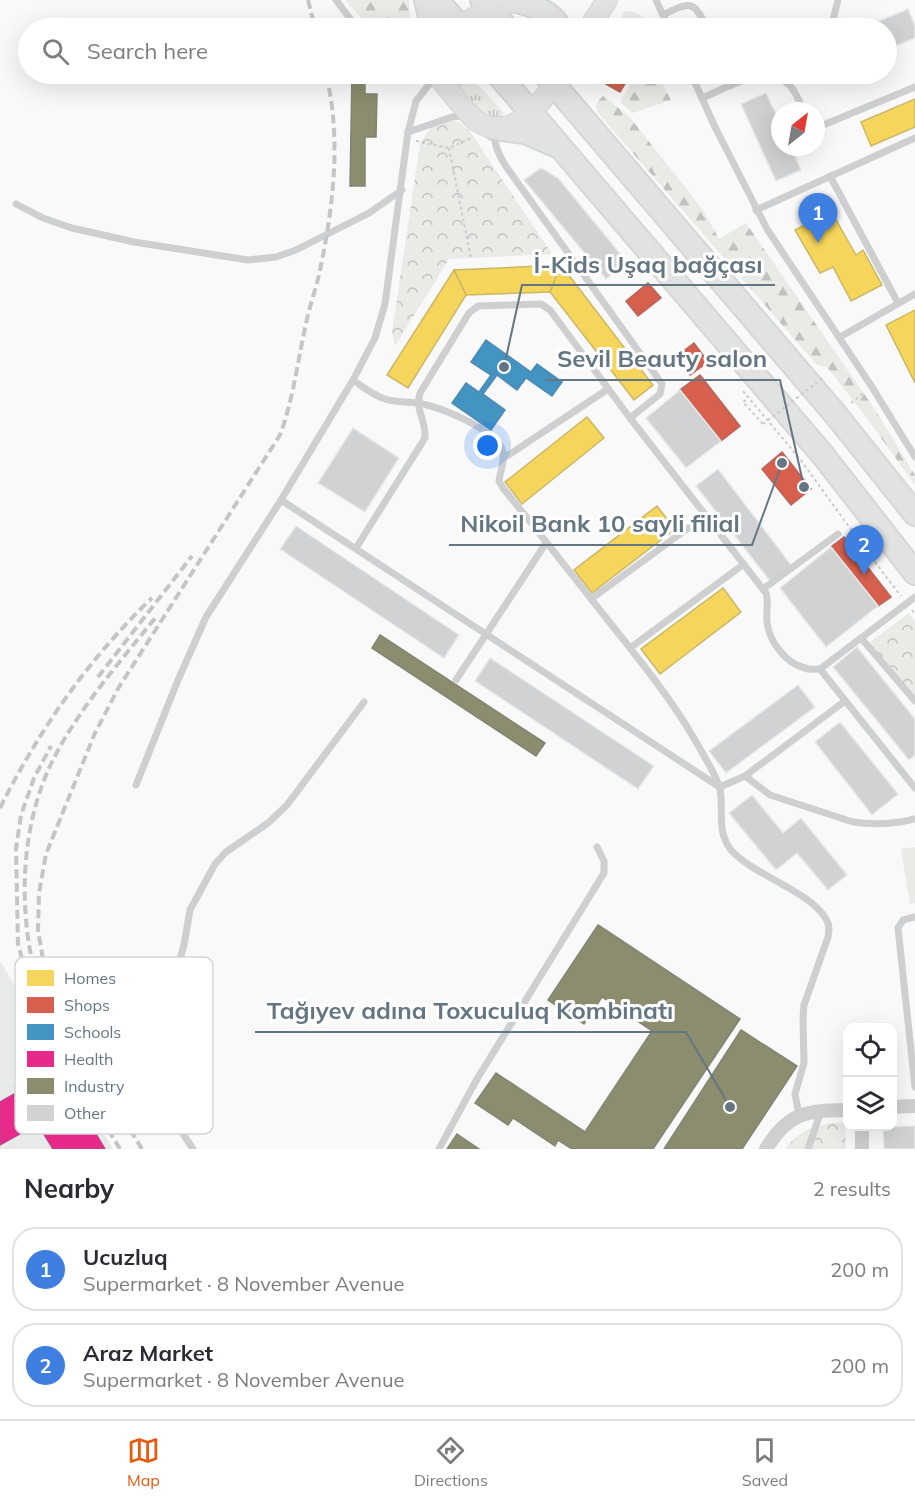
<!DOCTYPE html>
<meta charset="utf-8">
<style>
body{margin:0;font-family:Mulish,sans-serif;background:#f7f7f7;color:#2b2b33}
.controls{position:absolute;right:18px;bottom:18px;display:grid;overflow:hidden;border-radius:12px;box-shadow:0 6px 24px #0002}
.controls button{width:54px;height:54px;display:grid;place-items:center;padding:0;border:0;border-bottom:2px solid #e1e1e2;background:#fff;color:#2b2b33;font:30px sans-serif}
.compass{position:absolute;left:771px;top:102px;width:54px;height:54px;border-radius:50%;background:#fff;box-shadow:0 6px 24px #0002;rotate:31deg}
.you{position:absolute;left:488px;top:446px;width:21px;height:21px;margin:-15px;border:4px solid #fff;border-radius:50%;background:#1a73e8;box-shadow:0 0 0 9px #1a73e833}
.badge{display:grid;place-items:center;width:39px;height:39px;border-radius:50%;background:#ea580c;color:#fff;font-size:20px;font-weight:700}
.pin{position:absolute;translate:-50% -50px;filter:drop-shadow(0 2px 3px #0008)}
.pin::after{content:'';position:absolute;top:32px;width:21px;height:18px;background:inherit;clip-path:polygon(0 0,100% 0,50% 100%)}
.list{margin:0;padding:0;list-style:none}
h2{display:flex;justify-content:space-between;align-items:center;height:78px;margin:0;padding:0 24px;font-size:26px}
h2 small{font-size:20px;font-weight:400;color:#7c7c81}
.list li{display:grid;grid-template-columns:39px 1fr auto;gap:18px;align-items:center;box-sizing:border-box;height:84px;margin:0 12px 12px;padding:0 12px;border:2px solid #e1e1e2;border-radius:24px}
.list b{display:block;font-size:22px;white-space:nowrap}
.list p{margin:0;font-size:20px;white-space:nowrap;color:#7c7c81}
.list em{font-size:20px;font-style:normal;color:#7c7c81}
.icon{flex:none;width:33px;height:33px;fill:none;stroke:currentColor;stroke-width:2;stroke-linecap:round;stroke-linejoin:round}
.map{position:relative;flex:none;width:915px;height:1149px;overflow:hidden}
.search{position:absolute;background:#fff;box-shadow:0 6px 24px #0002;left:18px;right:18px;top:18px;height:66px;display:flex;align-items:center;gap:15px;box-sizing:border-box;padding:0 21px;border-radius:33px;color:#7c7c81;font-size:22px}
.sheet{height:270px;background:#fff}
nav{display:flex;justify-content:space-around;align-items:center;box-sizing:border-box;height:84px;border-top:2px solid #e1e1e2;background:#fff;font-size:16px;color:#7c7c81}
nav a{display:grid;justify-items:center;gap:3px}
nav .on{color:#ea580c}
.map>svg:first-child{display:block}
.built{fill:#e8e9e9}
.grass{fill:url(#grass-tufts)}
.forest{fill:url(#forest-firs)}
.park{fill:url(#park-crowns)}
.pitch{fill:#e8ebe6}
.homes{fill:#f6d55c;stroke:#cab868;stroke-width:1.5}
.shops{fill:#d6604d;stroke:#b4675d;stroke-width:1.5}
.schools{fill:#4393c3;stroke:#4d8ab0;stroke-width:1.5}
.health{fill:#e7298a;stroke:#c04088;stroke-width:1.5}
.industry{fill:#8c8c6e;stroke:#808574;stroke-width:1.5}
.building{fill:#d0d2d3;stroke:#e8e8e8;stroke-width:1.5}
.lines{fill:none;stroke-linecap:round;stroke-linejoin:round}
.secondary-casing{stroke:#d5d6d7;stroke-width:22}
.trunk-casing{stroke:#d5d6d6;stroke-width:26}
.path{stroke:#cbcccd;stroke-width:2;stroke-dasharray:3 3;stroke-linecap:butt}
.service{stroke:#cecfd0;stroke-width:7}
.minor{stroke:#cecfd0;stroke-width:14}
.secondary{stroke:#e1e2e2;stroke-width:20}
.trunk{stroke:#e1e2e2;stroke-width:22}
.rail{stroke:#c3c5c6;stroke-width:4;stroke-dasharray:9 4.5;stroke-linecap:butt}
.path-bridge{stroke:#cbcccd;stroke-width:2;stroke-dasharray:3 3;stroke-linecap:butt}
.key{fill:#fff;stroke:#d1d6da;stroke-width:1.5}
.key-label{font-size:16px;fill:#657683}
.leader{fill:none;stroke:#657683;stroke-width:2}
.callout-dot{fill:#657683;stroke:#fff;stroke-width:2}
.callout-label{font-size:24px;text-anchor:middle;font-weight:bold;fill:#657683;stroke:#fff;stroke-width:6;stroke-linejoin:round;paint-order:stroke}
</style>
<div class="map">
<svg width="915" height="1149" viewBox="0 0 915 1149">
<defs>
<pattern id="grass-tufts" width="24" height="20" patternUnits="userSpaceOnUse" patternTransform="scale(1.5)"><rect width="24" height="20" fill="#e8ebe6"/><path d="M3 7l-1-3M5 7V3M7 7l1-3M15 17l-1-3M17 17v-4M19 17l1-3" fill="none" stroke="#c0c3c0"/></pattern>
<pattern id="forest-firs" width="22" height="20" patternUnits="userSpaceOnUse" patternTransform="scale(1.5)"><rect width="22" height="20" fill="#e8ebe6"/><path d="M5 1l3.5 6h-7zM16 11l3.5 6h-7z" fill="#c0c3c0"/></pattern>
<pattern id="park-crowns" width="20" height="18" patternUnits="userSpaceOnUse" patternTransform="scale(1.5)"><rect width="20" height="18" fill="#e8ebe6"/><path d="M2 6a3 3 0 1 1 6 0M12 15a3 3 0 1 1 6 0" fill="none" stroke="#c0c3c0"/></pattern>
</defs>
<rect width="100%" height="100%" fill="#f9f9f9"/>
<polygon class="built" points="0,961 113,1149 0,1149"/>
<polygon class="grass" points="448,74 468,74 505,114 494,122 486,119"/>
<g class="forest">
<polygon points="345,0 409,0 410,19 403,27 394,28 366,23"/>
<path d="M 630,11 C 639,14 648,19 652,28 L 617,28 L 624,12 Z"/>
<polygon points="636,74 657,74 671,100 633,113 620,102"/>
<path d="M 603,96 L 628,115 L 703,210 L 719,239 L 746,223 L 876,411 L 915,475 L 915,485 L 869,421 L 827,367 L 817,365 L 598,113 C 595,104 597,102 603,96 Z"/>
</g>
<g class="park">
<polygon points="451,120 460,123 469,130 552,254 449,259 395,346 392,332 420,144 432,126"/>
<polygon points="909,613 915,622 915,705 869,643"/>
<path d="M 845,1122 L 846,1149 L 785,1149 C 800,1128 821,1123 845,1122 Z"/>
</g>
<polygon class="pitch" points="915,847 915,903 910,904 901,849"/>
<g class="homes">
<polygon points="915,99 915,127 871,146 861,122"/>
<polygon points="831,211 856,255 863,250 882,285 851,301 833,267 820,273 795,230"/>
<polygon points="561,265 653,385 634,400 550,292"/>
<polygon points="561,265 550,292 466,295 454,270"/>
<polygon points="454,270 466,295 408,388 387,375"/>
<polygon points="915,310 915,383 886,325"/>
<polygon points="587,417 604,438 522,504 505,482"/>
<polygon points="657,506 675,529 592,593 574,570"/>
<polygon points="723,588 741,612 660,674 641,649"/>
</g>
<g class="shops">
<polygon points="606,74 631,74 620,92 602,82"/>
<polygon points="648,283 661,298 638,316 626,301"/>
<polygon points="694,343 708,362 690,375 676,357"/>
<polygon points="700,375 740,426 721,441 680,390"/>
<polygon points="782,452 811,489 791,505 762,469"/>
<polygon points="844,537 891,597 878,606 831,547"/>
</g>
<polygon class="schools" points="486,340 531,372 537,364 562,382 552,396 526,378 517,390 497,375 483,394 505,410 491,430 452,403 466,383 479,392 491,375 471,362"/>
<g class="health">
<polygon points="54,1064 105,1149 53,1149 15,1087"/>
<polygon points="14,1094 34,1126 0,1145 0,1102"/>
</g>
<g class="industry">
<polygon points="352,74 365,74 365,94 377,94 376,137 365,137 365,186 350,186"/>
<polygon points="380,635 545,743 536,756 372,648"/>
<polygon points="598,925 740,1019 653,1149 572,1149 558,1140 555,1146 513,1118 508,1125 475,1103 496,1073 585,1132 652,1031 602,997 584,1024 548,1000"/>
<polygon points="741,1030 797,1066 742,1149 664,1149"/>
<polygon points="457,1134 479,1149 447,1149"/>
</g>
<g class="building">
<polygon points="908,9 915,26 915,38 886,50 886,28 862,28"/>
<polygon points="766,93 780,123 780,147 791,147 801,170 776,181 741,104"/>
<polygon points="541,168 558,178 627,262 606,279 524,180"/>
<polygon points="680,390 721,441 686,468 646,418"/>
<polygon points="353,428 399,458 365,512 318,483"/>
<polygon points="718,469 791,565 770,581 696,486"/>
<polygon points="296,526 459,635 444,658 280,549"/>
<polygon points="831,547 878,606 826,647 780,588"/>
<polygon points="857,647 915,719 915,755 909,760 833,667"/>
<polygon points="490,658 654,766 638,789 475,681"/>
<polygon points="798,685 815,707 726,773 709,751"/>
<polygon points="840,722 898,794 872,815 815,742"/>
<polygon points="752,795 783,833 801,818 847,875 828,890 797,853 776,870 729,813"/>
<polygon points="915,1126 915,1149 884,1149 883,1127"/>
</g>
<g class="lines">
<g class="secondary-casing">
<g id="secondary">
<polyline points="455,28 489,9 523,0"/>
<polyline points="589,28 607,0"/>
<path d="M 437,74 C 442,83 450,91 456,99 C 464,108 471,119 483,125 C 517,140 546,97 561,74"/>
</g>
</g>
<g class="trunk-casing">
<g id="trunk">
<polyline points="426,0 433,28"/>
<polyline points="437,0 461,28"/>
<polyline points="482,0 506,28"/>
<path d="M 514,0 C 533,5 550,11 560,28"/>
<polyline points="498,74 822,454 915,573"/>
<polyline points="545,74 836,415 915,514"/>
<polyline points="494,128 525,132 555,145"/>
</g>
</g>
<g class="path">
<polyline points="416,141 449,148 473,137"/>
<polyline points="449,148 471,258"/>
<polyline points="743,391 800,459 868,553 901,596"/>
<polyline points="746,400 743,402 763,424"/>
<polyline points="851,403 865,392"/>
<polyline points="912,610 915,615"/>
</g>
<g class="service">
<polyline points="336,0 351,20 361,28"/>
<polyline points="656,0 669,28"/>
<path d="M 663,15 C 690,1 694,0 707,28"/>
<polyline points="831,28 838,0"/>
<polyline points="691,74 715,127 767,229 872,387 915,457"/>
<polyline points="727,74 732,85"/>
<path d="M 435,77 L 416,101 L 408,132 L 385,304 L 375,338 L 353,380 C 363,387 373,395 385,399 C 396,403 407,401 418,403 C 440,407 493,428 502,449 C 506,459 500,471 499,481 L 503,488 C 538,531 572,575 607,619 C 638,658 670,697 695,740 C 701,751 718,778 720,789 C 724,810 716,831 731,850 C 753,875 810,891 826,919 C 830,925 829,930 828,937 L 804,1005 L 803,1018 L 804,1063 L 795,1094 L 799,1115"/>
<path d="M 702,98 C 725,89 769,61 790,86 C 796,92 800,103 804,111"/>
<polyline points="816,128 915,87"/>
<path d="M 494,130 C 494,144 498,153 505,165 L 662,384 L 660,394 L 630,418"/>
<polyline points="408,132 452,117 465,116"/>
<polyline points="830,176 898,303"/>
<polyline points="16,204 43,218 72,228 134,242 248,260 276,257 296,250 369,213 402,190"/>
<polyline points="756,210 915,138"/>
<polyline points="840,337 915,294"/>
<polyline points="353,380 281,500 718,786"/>
<polyline points="504,458 608,389"/>
<path d="M 356,548 L 425,438 C 426,419 415,411 420,393 L 469,313 L 478,306 L 541,304 L 550,310 L 630,418 L 766,593 C 769,602 766,612 767,622 C 769,641 785,663 805,668 C 809,670 815,669 820,669 L 915,788"/>
<polyline points="763,589 838,534"/>
<polyline points="591,599 706,515"/>
<polyline points="861,638 915,701"/>
<polyline points="630,648 744,564"/>
<polyline points="820,669 915,597"/>
<polyline points="456,680 546,543"/>
<path d="M 745,776 L 770,795 L 853,822 C 873,825 895,824 915,819"/>
<polyline points="136,785 178,680 206,617 281,500"/>
<polyline points="720,787 745,776 845,701"/>
<polyline points="915,917 903,920 898,928 915,1087"/>
<polyline points="193,1149 154,1090 150,1072 155,1043 184,945 190,910 215,864 226,852 268,823 287,805 364,702"/>
<polyline points="439,1149 477,1079 604,873 604,861 597,847"/>
<polyline points="808,1149 821,1111"/>
</g>
<g class="minor">
<polyline points="892,1107 915,1106"/>
<polyline points="862,1126 862,1149"/>
<path d="M 766,1149 C 789,1111 807,1111 848,1110"/>
</g>
<use href="#secondary" class="secondary"/>
<use href="#trunk" class="trunk"/>
<g class="rail">
<polyline points="308,0 315,28"/>
<polyline points="98,677 192,556"/>
<path d="M 0,808 C 39,730 89,658 152,598"/>
<polyline points="39,1010 29,984 18,944 16,849 21,815 34,778 51,746"/>
<path d="M 120,1149 C 99,1114 74,1080 58,1043 C 54,1033 53,1022 49,1012 C 46,1001 39,990 36,978 C 18,909 20,826 53,760 C 79,708 120,662 156,617"/>
<path d="M 142,1149 L 83,1054 L 53,995 L 44,965 L 38,930 L 39,893 L 46,854 L 95,733 L 119,687 L 280,435 C 294,397 298,358 307,319 C 311,301 318,283 321,265 C 334,203 341,135 326,74"/>
</g>
<polyline class="path-bridge" points="763,424 824,377"/>
</g>
<rect x="15" y="957" width="198" height="177" rx="9" class="key"/>
<rect x="27" y="970" width="27" height="16" fill="#f6d55c"/>
<rect x="27" y="997" width="27" height="16" fill="#d6604d"/>
<rect x="27" y="1024" width="27" height="16" fill="#4393c3"/>
<rect x="27" y="1051" width="27" height="16" fill="#e7298a"/>
<rect x="27" y="1078" width="27" height="16" fill="#8c8c6e"/>
<rect x="27" y="1105" width="27" height="16" fill="#d0d2d3"/>
<g class="key-label">
<text x="64" y="984">Homes</text>
<text x="64" y="1011">Shops</text>
<text x="64" y="1038">Schools</text>
<text x="64" y="1065">Health</text>
<text x="64" y="1092">Industry</text>
<text x="64" y="1119">Other</text>
</g>
<path class="leader" d="M504 367L522 285H775M804 487L780 380H545M782 463L752 545H449M730 1107L686 1032H255"/>
<g class="callout-dot">
<circle cx="504" cy="367" r="6"/>
<circle cx="804" cy="487" r="6"/>
<circle cx="782" cy="463" r="6"/>
<circle cx="730" cy="1107" r="6"/>
</g>
<g class="callout-label">
<text x="648" y="273">İ-Kids Uşaq bağçası</text>
<text x="662" y="367">Sevil Beauty salon</text>
<text x="600" y="532">Nikoil Bank 10 sayli filial</text>
<text x="470" y="1019">Tağıyev adına Toxuculuq Kombinatı</text>
</g>
</svg>
<div class="controls">
<button><svg class="icon" aria-label="locate" viewBox="0 0 24 24"><circle cx="12" cy="12" r="6"/><path d="M12 2v4M12 18v4M2 12h4M18 12h4"/></svg></button>
<button><svg class="icon" aria-label="layers" viewBox="0 0 24 24"><path d="M12 4l9 5-9 5-9-5zM3 14l9 5 9-5"/></svg></button>
</div>
<svg class="compass" viewBox="-18 -18 36 36"><path d="M0-13l5 13h-10z" fill="#e53935"/><path d="M0 13l5-13h-10z" fill="#7c7c81"/></svg>
<div class="you"></div>
<div class="pin badge" style="left:818px;top:243px;background:#3f7fe0">1</div>
<div class="pin badge" style="left:864px;top:575px;background:#3f7fe0">2</div>
<div class="search"><svg class="icon" aria-label="search" viewBox="0 0 24 24"><circle cx="10" cy="10" r="6"/><path d="M15 15l6 6"/></svg>Search here</div>
</div>
<section class="sheet">
<h2>Nearby<small>2 results</small></h2>
<ul class="list">
<li><span class="badge" style="background:#3f7fe0">1</span><div><b>Ucuzluq</b><p>Supermarket · 8 November Avenue</p></div><em>200 m</em></li>
<li><span class="badge" style="background:#3f7fe0">2</span><div><b>Araz Market</b><p>Supermarket · 8 November Avenue</p></div><em>200 m</em></li>
</ul>
</section>
<nav>
<a class="on"><svg class="icon" aria-label="map" viewBox="0 0 24 24"><path d="M3 6l6-2 6 2 6-2v14l-6 2-6-2-6 2zM9 4v14M15 6v14"/></svg>Map</a>
<a><svg class="icon" aria-label="directions" viewBox="0 0 24 24"><path d="M12 3l9 9-9 9-9-9zM9 14v-3h6M13 9l2 2-2 2"/></svg>Directions</a>
<a><svg class="icon" aria-label="saved" viewBox="0 0 24 24"><path d="M7 4h10v16l-5-4-5 4z"/></svg>Saved</a>
</nav>
